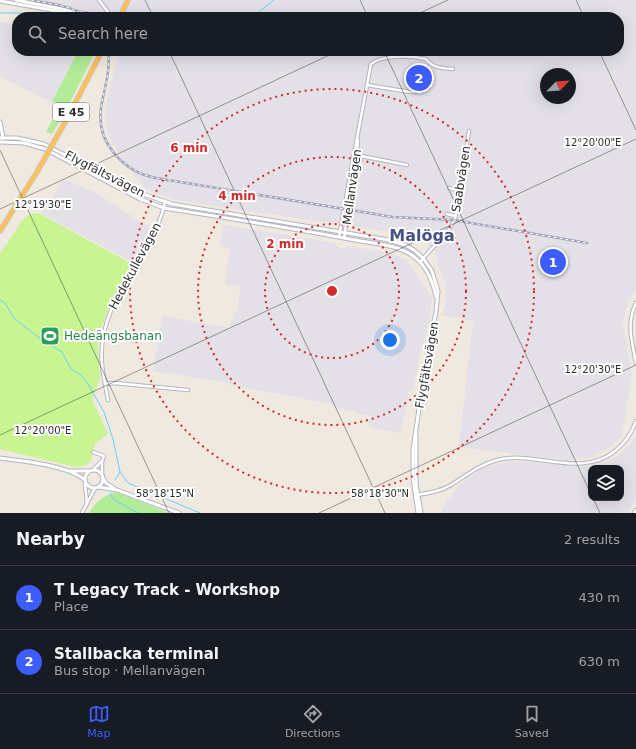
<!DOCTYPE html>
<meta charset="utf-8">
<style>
body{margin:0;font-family:"DejaVu Sans",sans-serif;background:#20242c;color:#f1f3f6}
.controls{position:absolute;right:12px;bottom:12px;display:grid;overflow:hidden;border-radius:8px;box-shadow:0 4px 16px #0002}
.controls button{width:36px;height:36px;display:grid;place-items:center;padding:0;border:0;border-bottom:1px solid #363941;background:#171b24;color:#f1f3f6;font:20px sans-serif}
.compass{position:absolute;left:540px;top:68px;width:36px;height:36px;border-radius:50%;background:#171b24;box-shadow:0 4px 16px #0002;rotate:65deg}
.you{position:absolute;left:390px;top:340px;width:14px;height:14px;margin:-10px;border:3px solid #fff;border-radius:50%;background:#1a73e8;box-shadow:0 0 0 6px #1a73e833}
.badge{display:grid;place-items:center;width:26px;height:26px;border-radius:50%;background:#3d5dff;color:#fff;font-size:13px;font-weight:700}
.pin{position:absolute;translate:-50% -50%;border:2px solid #fff;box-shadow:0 1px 4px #0006}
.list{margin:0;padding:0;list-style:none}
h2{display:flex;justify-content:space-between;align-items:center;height:52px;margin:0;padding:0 16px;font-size:17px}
h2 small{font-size:13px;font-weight:400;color:#9ea1a6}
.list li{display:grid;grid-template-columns:26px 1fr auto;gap:12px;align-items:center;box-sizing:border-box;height:64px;padding:0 16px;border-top:1px solid #363941}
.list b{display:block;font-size:15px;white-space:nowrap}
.list p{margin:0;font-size:13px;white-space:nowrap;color:#9ea1a6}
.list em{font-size:13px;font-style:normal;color:#9ea1a6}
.icon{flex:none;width:22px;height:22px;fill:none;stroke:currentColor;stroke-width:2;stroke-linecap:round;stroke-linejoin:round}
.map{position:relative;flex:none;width:636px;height:513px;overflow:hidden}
.search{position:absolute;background:#171b24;box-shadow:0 4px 16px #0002;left:12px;right:12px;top:12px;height:44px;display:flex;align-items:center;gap:10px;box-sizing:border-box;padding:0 14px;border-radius:16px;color:#9ea1a6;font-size:15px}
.sheet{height:180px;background:#171b24}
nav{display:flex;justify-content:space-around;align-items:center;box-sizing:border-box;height:56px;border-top:1px solid #363941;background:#171b24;font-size:11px;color:#9ea1a6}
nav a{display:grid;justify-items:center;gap:2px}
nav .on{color:#3d5dff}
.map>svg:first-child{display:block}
.industrial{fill:#e3e0e8;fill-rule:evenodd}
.green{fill:#b2ec97}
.pitch{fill:#c8f492}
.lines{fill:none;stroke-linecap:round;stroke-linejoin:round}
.stream{stroke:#69d1fc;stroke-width:1}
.minor-casing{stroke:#b3b5c2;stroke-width:4.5}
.tertiary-casing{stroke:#b3b5c2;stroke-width:5}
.trunk-casing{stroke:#c9c9c9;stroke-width:6}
.minor{stroke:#fff;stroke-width:2.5}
.tertiary{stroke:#fff;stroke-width:3}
.trunk{stroke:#ffc058;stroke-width:4}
.rail-casing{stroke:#a1a4ba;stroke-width:2.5}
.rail{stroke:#fff;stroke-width:1;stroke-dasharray:3;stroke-linecap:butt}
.trunk-bridge-casing{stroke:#c9c9c9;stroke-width:6;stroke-linecap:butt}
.trunk-bridge{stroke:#ffc058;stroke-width:4}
.ticks{fill:none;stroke:#2e2e2e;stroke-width:1;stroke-opacity:0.45}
.ring{fill:none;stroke:#d62828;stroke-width:2;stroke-dasharray:2 4}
.labels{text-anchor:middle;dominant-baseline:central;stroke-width:4;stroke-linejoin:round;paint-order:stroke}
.shield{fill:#fff;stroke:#6d6d6d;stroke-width:1}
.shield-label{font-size:11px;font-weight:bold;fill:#2e2e2e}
.street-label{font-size:12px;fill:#2e2e2e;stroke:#fff}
.leisure-label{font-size:12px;fill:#27864d;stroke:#fff;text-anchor:start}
.district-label{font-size:16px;font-weight:bold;fill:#485184;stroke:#fff}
.ticks-label{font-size:10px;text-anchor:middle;fill:#2e2e2e;stroke:#fff;stroke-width:4;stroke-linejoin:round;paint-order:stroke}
.centre{fill:#d62828;stroke:#fff;stroke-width:2}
.ring-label{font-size:12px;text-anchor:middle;font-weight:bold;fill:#d62828;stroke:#fff;stroke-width:4;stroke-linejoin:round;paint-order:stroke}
</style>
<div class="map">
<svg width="636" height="513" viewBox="0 0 636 513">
<rect width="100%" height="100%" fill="#f0e9df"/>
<g class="industrial">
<path d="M 38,0 L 636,0 L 636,291 L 628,301 L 623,324 L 632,375 L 622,436 L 610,448 L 592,457 L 567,460 L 459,447 L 473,321 L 442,315 L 445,306 L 446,290 L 443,277 L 437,263 L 436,253 L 425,241 L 418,242 L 403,234 L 176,200 L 145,189 L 121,156 L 108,135 L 104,113 L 111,81 L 120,51 L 619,51 L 619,17 L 118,17 ZM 546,74 L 570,74 L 570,98 L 546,98 Z"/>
<polygon points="0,22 17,25 17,51 78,51 52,102 2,77 0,74"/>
<polygon points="64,179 98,194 153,230 134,263 41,213"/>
<polygon points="224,225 335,243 336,246 344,249 347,246 373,250 405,258 432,297 429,323 419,358 413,390 409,389 401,433 370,428 368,423 371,416 358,414 356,412 335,408 332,404 231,385 225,382 222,382 153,371 162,316 230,328 234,312 237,312 241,287 225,284 230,249 221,245 220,242"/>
<path d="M 636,437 L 636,499 L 627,513 L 442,513 L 443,507 L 457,487 L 483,468 L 507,462 L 533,462 L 579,467 L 602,464 L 616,457 L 633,442 ZM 591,468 L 621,468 L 621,498 L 591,498 Z"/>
</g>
<g class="green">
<polygon points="78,51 96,51 64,114 52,134 46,132 61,104 52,102"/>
<path d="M 116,492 L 169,513 L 89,513 C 97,500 102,497 116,492 Z"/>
</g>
<polygon class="pitch" points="33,213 40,214 132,264 109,308 101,328 98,345 100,379 92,399 108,434 95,444 91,461 85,466 75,467 0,449 0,254 24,218"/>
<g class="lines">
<g class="stream">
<polyline points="0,13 25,13 45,17"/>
<polyline points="252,17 274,0"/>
<polyline points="0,300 5,303 14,318 42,340 62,352 71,369 81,375 88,384 104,412 113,439 120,472 128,483 200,513"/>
<polyline points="115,480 120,472"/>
<polyline points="110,493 113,499 138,513"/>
</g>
<g class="minor-casing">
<g id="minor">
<polyline points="99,0 108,12 110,17"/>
<polyline points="367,85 410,92 415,92"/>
<polyline points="356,155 407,165"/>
<polyline points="449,188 458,190"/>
<polyline points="447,214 455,216"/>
<path d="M 339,237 L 354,154 L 371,64 C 384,54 411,56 426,59 C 432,68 442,68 453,69"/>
<polyline points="344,238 357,155 358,140"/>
<polyline points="420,262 450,228 455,219 469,131"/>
<path d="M 636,303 C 626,323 632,342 636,363"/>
<polyline points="105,384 114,383 188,390"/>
<path d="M 108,400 C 106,388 103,376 102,364 C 98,323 121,289 141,255 C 151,238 161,222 165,202"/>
<polyline points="93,452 104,456 102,461 102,476"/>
<polyline points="93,470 102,461"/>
<polyline points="85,483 87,504"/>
<path d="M 417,495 C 429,493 441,491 451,485 C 467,475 479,465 497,460 C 536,450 580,479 615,451 C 625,443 632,433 636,421"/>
<polyline points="82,513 95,488"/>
<polyline points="634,513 636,510"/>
</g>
</g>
<g class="tertiary-casing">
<g id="tertiary">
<polyline points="16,0 103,17"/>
<polyline points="0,1 91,17"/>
<polyline points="0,122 3,138"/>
<polyline points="0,138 17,138 44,144 129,189 172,204 389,240 405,245 414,250 423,258 432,271 438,291 436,312 428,349 413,449 413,478 418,513"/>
<path d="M 0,142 L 24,143 L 45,149 L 140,199 L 164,208 C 227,218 292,228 355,240 C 374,244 396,244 413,256 C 426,265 433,282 436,297"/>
<polyline points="416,434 416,484 421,513"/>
<path d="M 0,458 C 23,461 67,465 85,480"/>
<circle cx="94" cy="479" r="9"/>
<polyline points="70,471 88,471"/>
<polyline points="103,478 106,483 115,489"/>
<polyline points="98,487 117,490 179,513"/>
</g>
</g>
<g class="trunk-casing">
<g id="trunk">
<polyline points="120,17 128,0"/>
<polyline points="0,231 37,172"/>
</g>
</g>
<use href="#minor" class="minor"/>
<use href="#tertiary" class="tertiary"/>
<use href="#trunk" class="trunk"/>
<g class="rail-casing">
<g id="rail">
<path d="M 31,0 C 50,4 71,5 87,17"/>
<path d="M 108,51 C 111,70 104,89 101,108 C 96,143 124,172 156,178 L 393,217 L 454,220 L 587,243"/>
</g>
</g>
<use href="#rail" class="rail"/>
<g class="trunk-bridge-casing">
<polyline id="trunk-bridge" points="37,172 69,115 102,51"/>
</g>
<use href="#trunk-bridge" class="trunk-bridge"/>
</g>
<path class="ticks" d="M 145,0 L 153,17M 360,0 L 368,17M 576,0 L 584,17M 411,17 L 448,0M 169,51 L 385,513M 384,51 L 591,494M 599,51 L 636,130M 0,150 L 169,513M 0,209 L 338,51M 0,435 L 636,139M 593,498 L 600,513M 319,513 L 636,365"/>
<g class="ring">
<circle cx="332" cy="291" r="67"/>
<circle cx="332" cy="291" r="134"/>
<circle cx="332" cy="291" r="202"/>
</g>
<defs>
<g id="stadium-square" transform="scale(1)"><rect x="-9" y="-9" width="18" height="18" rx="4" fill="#2e9e5b" stroke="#fff"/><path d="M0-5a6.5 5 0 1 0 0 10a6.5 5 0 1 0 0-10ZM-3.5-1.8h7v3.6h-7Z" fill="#fff"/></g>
</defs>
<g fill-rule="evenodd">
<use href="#stadium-square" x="50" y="336"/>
</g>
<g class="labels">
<rect class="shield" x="53" y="103" width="36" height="18" rx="3"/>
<g class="shield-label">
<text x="71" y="112">E 45</text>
</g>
<g class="street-label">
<text transform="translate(105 174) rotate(27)">Flygfältsvägen</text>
<text transform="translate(461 179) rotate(-81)">Saabvägen</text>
<text transform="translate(352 187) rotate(-82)">Mellanvägen</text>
<text transform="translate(135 266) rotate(-62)">Hedekullevägen</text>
<text transform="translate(427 365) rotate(-80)">Flygfältsvägen</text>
</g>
<g class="leisure-label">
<text x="64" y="336">Hedeängsbanan</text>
</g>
<g class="district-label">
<text x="422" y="235">Malöga</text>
</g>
</g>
<g class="ticks-label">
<text x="593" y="146">12°20'00"E</text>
<text x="43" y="208">12°19'30"E</text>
<text x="593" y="373">12°20'30"E</text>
<text x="43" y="434">12°20'00"E</text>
<text x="165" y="497">58°18'15"N</text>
<text x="380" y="497">58°18'30"N</text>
</g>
<circle cx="332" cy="291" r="6" class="centre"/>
<g class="ring-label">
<text x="189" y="152">6 min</text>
<text x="237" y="200">4 min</text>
<text x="285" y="248">2 min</text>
</g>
</svg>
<div class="controls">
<button><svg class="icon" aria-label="layers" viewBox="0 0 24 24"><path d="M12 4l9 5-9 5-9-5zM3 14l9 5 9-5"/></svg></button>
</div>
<svg class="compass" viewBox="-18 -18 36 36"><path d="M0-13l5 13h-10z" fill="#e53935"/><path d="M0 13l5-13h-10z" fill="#9ea1a6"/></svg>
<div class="you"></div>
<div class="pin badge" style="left:553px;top:262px">1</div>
<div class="pin badge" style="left:419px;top:78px">2</div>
<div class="search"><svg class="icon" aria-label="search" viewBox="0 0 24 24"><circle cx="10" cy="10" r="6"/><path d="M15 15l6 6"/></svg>Search here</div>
</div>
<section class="sheet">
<h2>Nearby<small>2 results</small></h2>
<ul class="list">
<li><span class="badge">1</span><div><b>T Legacy Track - Workshop</b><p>Place</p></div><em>430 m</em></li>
<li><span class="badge">2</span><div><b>Stallbacka terminal</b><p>Bus stop · Mellanvägen</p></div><em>630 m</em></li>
</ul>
</section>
<nav>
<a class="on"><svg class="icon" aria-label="map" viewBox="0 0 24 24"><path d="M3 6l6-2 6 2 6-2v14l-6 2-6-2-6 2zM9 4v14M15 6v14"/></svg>Map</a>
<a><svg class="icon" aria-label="directions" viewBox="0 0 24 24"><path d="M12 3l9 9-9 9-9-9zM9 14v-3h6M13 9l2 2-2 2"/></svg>Directions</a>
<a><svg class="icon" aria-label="saved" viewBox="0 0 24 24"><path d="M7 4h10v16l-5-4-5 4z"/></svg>Saved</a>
</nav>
